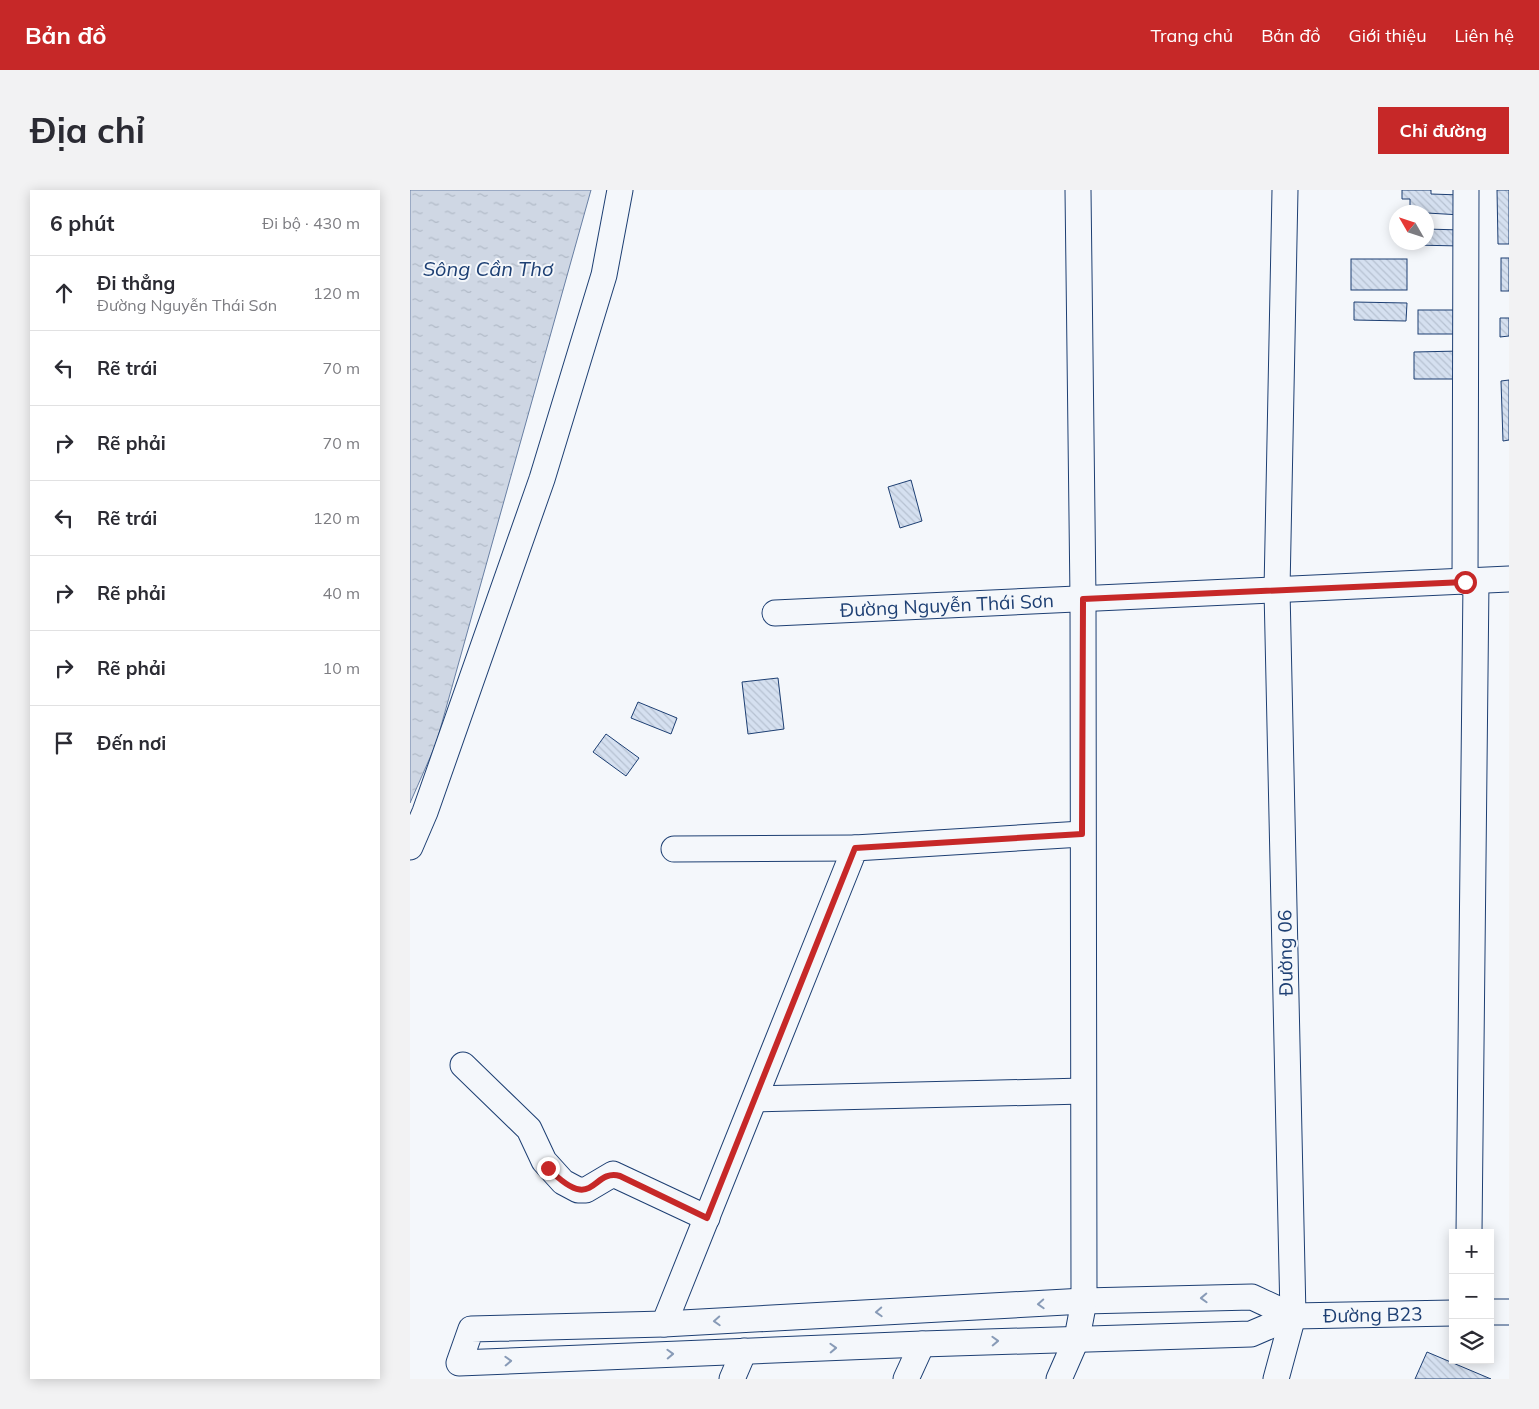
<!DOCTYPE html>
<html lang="vi">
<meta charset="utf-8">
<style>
body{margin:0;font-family:Mulish,sans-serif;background:#f2f2f3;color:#2b2b33}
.controls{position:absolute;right:15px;bottom:15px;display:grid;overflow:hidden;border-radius:0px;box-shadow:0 2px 12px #0003}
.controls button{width:45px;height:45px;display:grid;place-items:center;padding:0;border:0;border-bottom:1px solid #e1e1e2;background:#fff;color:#2b2b33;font:25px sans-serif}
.compass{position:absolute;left:979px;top:15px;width:45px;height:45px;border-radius:50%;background:#fff;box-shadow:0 2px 12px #0003;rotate:309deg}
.stop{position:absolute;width:15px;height:15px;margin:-11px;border:4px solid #c62828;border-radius:50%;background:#fff}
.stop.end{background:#c62828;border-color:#fff;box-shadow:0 1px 5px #0008}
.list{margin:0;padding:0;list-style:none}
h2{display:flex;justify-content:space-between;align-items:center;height:65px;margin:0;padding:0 20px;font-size:21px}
h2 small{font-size:16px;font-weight:400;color:#7c7c81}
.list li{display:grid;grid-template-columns:32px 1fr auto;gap:15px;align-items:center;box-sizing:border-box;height:75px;padding:0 20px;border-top:1px solid #e1e1e2}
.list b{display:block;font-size:19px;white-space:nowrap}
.list p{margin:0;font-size:16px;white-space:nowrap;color:#7c7c81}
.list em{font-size:16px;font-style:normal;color:#7c7c81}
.icon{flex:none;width:28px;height:28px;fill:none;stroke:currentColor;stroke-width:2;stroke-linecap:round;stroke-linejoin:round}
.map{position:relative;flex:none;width:1099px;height:1189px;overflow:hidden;border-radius:0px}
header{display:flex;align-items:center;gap:30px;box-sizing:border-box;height:70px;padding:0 25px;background:#c62828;color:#fff}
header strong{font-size:24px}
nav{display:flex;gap:28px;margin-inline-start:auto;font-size:18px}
.intro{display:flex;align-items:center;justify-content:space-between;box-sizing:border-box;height:120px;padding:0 30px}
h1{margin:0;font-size:35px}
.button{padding:12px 22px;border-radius:0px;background:#c62828;color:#fff;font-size:18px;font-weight:700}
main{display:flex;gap:30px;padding:0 30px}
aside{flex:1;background:#fff;border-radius:0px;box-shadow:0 2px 12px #0003}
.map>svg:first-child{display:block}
.water{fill:url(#water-ripples);stroke:#687fa3}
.building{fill:url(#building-back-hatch);stroke:#1d3f73}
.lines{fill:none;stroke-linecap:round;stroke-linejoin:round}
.minor-casing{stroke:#1d3f73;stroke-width:27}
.minor{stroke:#f4f7fb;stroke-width:25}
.oneway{stroke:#889bb7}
.route{stroke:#c62828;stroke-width:6}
.labels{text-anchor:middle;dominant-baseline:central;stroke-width:4;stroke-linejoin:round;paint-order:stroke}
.street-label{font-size:19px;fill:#1d3f73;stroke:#f4f7fb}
.water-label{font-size:20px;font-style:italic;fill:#1d3f73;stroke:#f4f7fb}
</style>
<header>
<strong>Bản đồ</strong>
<nav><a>Trang chủ</a><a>Bản đồ</a><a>Giới thiệu</a><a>Liên hệ</a></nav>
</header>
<div class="intro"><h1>Địa chỉ</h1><a class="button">Chỉ đường</a></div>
<main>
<aside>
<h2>6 phút<small>Đi bộ · 430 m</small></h2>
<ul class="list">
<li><svg class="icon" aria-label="ahead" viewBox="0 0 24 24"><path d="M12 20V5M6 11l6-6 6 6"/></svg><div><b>Đi thẳng</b><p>Đường Nguyễn Thái Sơn</p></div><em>120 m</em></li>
<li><svg class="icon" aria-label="left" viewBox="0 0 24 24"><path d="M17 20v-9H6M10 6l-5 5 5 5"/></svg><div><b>Rẽ trái</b></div><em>70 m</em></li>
<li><svg class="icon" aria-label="right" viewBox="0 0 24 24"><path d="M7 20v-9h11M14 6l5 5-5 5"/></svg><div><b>Rẽ phải</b></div><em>70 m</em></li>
<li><svg class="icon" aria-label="left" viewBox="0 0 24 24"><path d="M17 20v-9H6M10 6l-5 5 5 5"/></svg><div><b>Rẽ trái</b></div><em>120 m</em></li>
<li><svg class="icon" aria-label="right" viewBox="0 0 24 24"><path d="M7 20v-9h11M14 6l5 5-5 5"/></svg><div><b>Rẽ phải</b></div><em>40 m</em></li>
<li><svg class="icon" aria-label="right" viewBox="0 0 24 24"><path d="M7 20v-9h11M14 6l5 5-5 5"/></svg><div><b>Rẽ phải</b></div><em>10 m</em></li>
<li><svg class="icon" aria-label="arrive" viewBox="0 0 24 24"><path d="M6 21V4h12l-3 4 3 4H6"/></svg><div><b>Đến nơi</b></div></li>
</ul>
</aside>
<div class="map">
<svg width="1099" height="1189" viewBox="0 0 1099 1189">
<defs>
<pattern id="water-ripples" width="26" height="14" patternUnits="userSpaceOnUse" patternTransform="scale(1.25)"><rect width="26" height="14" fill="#cfd7e4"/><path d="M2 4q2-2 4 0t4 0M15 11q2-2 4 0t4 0" fill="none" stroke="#b1bac7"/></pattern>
<pattern id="building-back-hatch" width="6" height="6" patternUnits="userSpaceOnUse" patternTransform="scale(1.25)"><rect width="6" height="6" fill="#d5e0f0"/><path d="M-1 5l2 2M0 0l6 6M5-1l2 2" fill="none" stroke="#b6c1d1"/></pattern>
</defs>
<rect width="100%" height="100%" fill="#f4f7fb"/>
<polygon class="water" points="0,0 181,0 26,554 0,613"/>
<g class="building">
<polygon points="992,0 1021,0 1021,4 1051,5 1051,25 1000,22 1000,9 992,9"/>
<polygon points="1087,0 1099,0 1099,54 1088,54"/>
<polygon points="1016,39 1051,40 1051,56 1003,55 1003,52 1016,52"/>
<rect x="1091" y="68" width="8" height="33"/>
<rect x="941" y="69" width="56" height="31"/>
<polygon points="944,112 997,113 996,131 944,130"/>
<rect x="1008" y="120" width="42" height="24"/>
<polygon points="1090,128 1099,128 1099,146 1090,147"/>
<polygon points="1051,161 1051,189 1004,189 1004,162"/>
<polygon points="1099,190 1099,250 1093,251 1091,191"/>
<polygon points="501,290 512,331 490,338 478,297"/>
<polygon points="368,488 374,539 338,544 332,492"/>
<polygon points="228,512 267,528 261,544 221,528"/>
<polygon points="196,544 229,568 216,586 183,562"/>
<polygon points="1017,1162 1081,1189 1005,1189"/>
</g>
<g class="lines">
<g class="minor-casing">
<g id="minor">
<polyline points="1055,392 1056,0"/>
<path id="s1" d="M 365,423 L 1099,389"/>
<polyline points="0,657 15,622 132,289 194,85 210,0"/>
<polyline points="264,659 445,658"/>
<polyline points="53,875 119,939 134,971 153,992 168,1000 176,1000 203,984 297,1028"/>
<polyline points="345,909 673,901"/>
<polyline points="1059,1043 1066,391"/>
<polyline points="1080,1122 1099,1122"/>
<path id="s2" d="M 883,1126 L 842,1107 L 674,1111 L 254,1134 L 61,1139 L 49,1173 L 512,1154 L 841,1144 L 883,1126 L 1043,1123"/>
<polyline points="254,1134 445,658 672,644"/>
<polyline points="322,1189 334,1161"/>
<polyline points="496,1189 512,1154"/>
<polyline points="649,1189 667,1148 674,1111 673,409 668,0"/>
<polyline points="866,1189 883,1126 867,400 875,0"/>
</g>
</g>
<use href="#minor" class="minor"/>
</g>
<defs><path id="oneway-chevron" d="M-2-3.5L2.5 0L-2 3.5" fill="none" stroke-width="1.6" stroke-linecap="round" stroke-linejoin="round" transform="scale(1.25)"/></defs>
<g class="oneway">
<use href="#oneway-chevron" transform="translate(794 1108) rotate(178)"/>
<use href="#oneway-chevron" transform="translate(631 1114) rotate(177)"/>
<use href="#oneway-chevron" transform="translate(469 1122) rotate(177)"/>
<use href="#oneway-chevron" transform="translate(307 1131) rotate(177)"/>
<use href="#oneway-chevron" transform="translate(585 1151) rotate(-2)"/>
<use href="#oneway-chevron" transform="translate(423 1158) rotate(-2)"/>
<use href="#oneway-chevron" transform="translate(260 1164) rotate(-2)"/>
<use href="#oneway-chevron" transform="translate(98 1171) rotate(-2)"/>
</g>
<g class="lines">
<path class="route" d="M 138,978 C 185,1026 181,978 210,986 L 297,1028 L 445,658 L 672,644 L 673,409 L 1055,392"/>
</g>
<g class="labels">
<g class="street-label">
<text stroke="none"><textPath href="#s1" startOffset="172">Đường Nguyễn Thái Sơn</textPath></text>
<text transform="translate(875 763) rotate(-91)">Đường 06</text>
<text stroke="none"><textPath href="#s2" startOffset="1781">Đường B23</textPath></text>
</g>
<g class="water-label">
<text x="78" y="78">Sông Cần Thơ</text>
</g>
</g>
</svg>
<div class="controls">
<button>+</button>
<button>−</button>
<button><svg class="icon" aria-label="layers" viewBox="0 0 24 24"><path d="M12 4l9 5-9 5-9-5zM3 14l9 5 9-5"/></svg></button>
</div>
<svg class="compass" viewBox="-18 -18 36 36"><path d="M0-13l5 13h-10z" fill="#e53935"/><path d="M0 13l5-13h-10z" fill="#7c7c81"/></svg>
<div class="stop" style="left:1055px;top:392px"></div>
<div class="stop end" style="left:138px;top:978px"></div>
</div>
</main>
